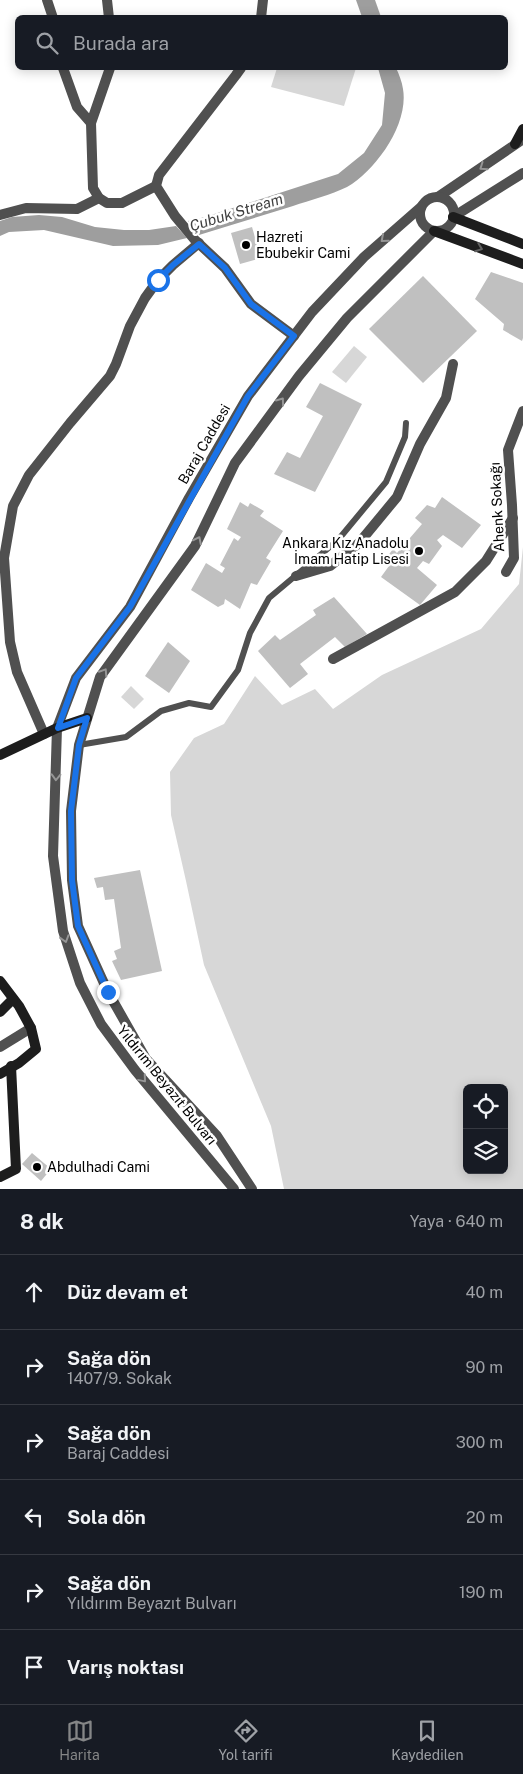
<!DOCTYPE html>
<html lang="tr">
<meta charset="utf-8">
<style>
body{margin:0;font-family:"Public Sans",sans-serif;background:#20242c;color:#f1f3f6}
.controls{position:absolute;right:15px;bottom:15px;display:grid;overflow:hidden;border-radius:8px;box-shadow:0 2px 12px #0003}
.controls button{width:45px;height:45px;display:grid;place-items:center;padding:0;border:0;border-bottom:1px solid #363941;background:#171b24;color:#f1f3f6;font:25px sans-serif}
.stop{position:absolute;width:15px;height:15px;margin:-11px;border:4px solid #1a73e8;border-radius:50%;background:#fff}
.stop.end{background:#1a73e8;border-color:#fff;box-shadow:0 1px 5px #0008}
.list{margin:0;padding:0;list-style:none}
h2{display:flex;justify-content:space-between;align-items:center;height:65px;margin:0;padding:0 20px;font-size:21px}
h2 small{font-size:16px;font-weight:400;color:#9ea1a6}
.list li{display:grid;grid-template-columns:32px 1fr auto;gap:15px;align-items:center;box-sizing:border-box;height:75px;padding:0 20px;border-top:1px solid #363941}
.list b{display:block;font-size:19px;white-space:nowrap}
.list p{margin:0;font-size:16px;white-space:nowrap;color:#9ea1a6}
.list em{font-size:16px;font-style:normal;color:#9ea1a6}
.icon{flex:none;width:28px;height:28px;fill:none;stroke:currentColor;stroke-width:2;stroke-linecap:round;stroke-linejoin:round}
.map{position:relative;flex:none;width:523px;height:1189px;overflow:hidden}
.search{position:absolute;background:#171b24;box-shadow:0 2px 12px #0003;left:15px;right:15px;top:15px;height:55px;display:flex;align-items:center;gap:12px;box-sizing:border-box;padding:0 18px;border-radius:8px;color:#9ea1a6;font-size:19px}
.sheet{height:515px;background:#171b24}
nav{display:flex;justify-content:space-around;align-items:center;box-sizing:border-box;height:70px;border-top:1px solid #363941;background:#171b24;font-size:14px;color:#9ea1a6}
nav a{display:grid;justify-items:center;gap:2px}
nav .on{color:#858687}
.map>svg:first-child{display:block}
.green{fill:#d7d7d7;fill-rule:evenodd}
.water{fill:#9e9e9e}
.building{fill:#c0c0c0}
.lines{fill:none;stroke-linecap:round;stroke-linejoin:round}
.lane{stroke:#505050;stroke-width:6}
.street{stroke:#505050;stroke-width:10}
.secondary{stroke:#1d1d1d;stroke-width:10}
.oneway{stroke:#969696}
.oneway2{stroke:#616161}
.route{stroke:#1a73e8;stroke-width:6}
.poi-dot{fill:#000;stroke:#fff;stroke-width:2}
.labels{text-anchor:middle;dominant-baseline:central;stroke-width:5;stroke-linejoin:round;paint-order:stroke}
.poi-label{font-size:14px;fill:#000;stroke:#fff;text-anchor:start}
.street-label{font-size:14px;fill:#000;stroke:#fff}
.water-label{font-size:15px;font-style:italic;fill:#3f3f3f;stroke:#fff}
</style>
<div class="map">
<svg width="523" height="1189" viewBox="0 0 523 1189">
<rect width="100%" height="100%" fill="#fff"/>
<g class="green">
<polygon points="277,68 356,68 344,106 271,87"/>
<polygon points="354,346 367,357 346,383 332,372"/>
<path d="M 523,547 L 523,1189 L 284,1189 L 271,1126 L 204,965 L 186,881 L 171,815 L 170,772 L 194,738 L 224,724 L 255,676 L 282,705 L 315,689 L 333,709 L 382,675 L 481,629 L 519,584 ZM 467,1088 L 504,1088 L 504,1170 L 467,1170 Z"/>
<polygon points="131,686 144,699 134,709 121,697"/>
</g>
<g class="water">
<polygon points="356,0 375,0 381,17 362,17"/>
<path d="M 378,68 L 396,68 C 399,74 402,82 403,89 C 409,124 376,170 347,187 C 331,195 310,200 293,206 C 262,216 230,225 199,235 L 188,221 L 205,217 L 338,174 L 364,153 L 382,125 L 385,93 Z"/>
<polygon points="39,215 62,217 95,227 124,230 149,230 176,226 187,238 158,245 113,246 44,230 9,232 0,236 0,221 12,217"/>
</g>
<g class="building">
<polygon points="252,227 261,258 240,264 231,233"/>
<polygon points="491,272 523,283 523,338 522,341 503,330 504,324 475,299"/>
<polygon points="423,276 477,331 423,383 369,329"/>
<polygon points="320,383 362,404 315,492 274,474 287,452 300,458 323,416 306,407"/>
<polygon points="442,497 481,525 462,548 443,535 437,540 442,546 429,564 423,561 417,568 437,585 420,605 381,577 389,566 384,561 393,549 397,553 422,524 415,518 427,505 435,508"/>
<polygon points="240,502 248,507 250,503 264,511 260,516 283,531 266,558 271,561 257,585 251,583 240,609 225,599 224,604 218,607 191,590 206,563 222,573 225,568 220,565 234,538 238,541 241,537 227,529"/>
<polygon points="334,597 367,634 345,647 335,637 300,664 308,674 290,688 258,651 275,635 280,640 316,615 313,610"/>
<polygon points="168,642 190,661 169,693 145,676"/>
<polygon points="140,870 162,971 121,980 112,961 117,959 114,951 121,948 114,899 105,900 103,887 97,888 94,878"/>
<polygon points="32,1153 51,1169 41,1181 22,1164"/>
</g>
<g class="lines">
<polyline class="lane" points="79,745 126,737 161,711 189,703 211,707 238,670 250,633 269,598 338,540 386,482 405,437 406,423"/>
<g class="street">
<polyline points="47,0 53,18"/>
<polyline points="107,0 109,18"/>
<polyline points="261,18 263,0"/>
<polyline points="63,68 77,107 91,123"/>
<polyline points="110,68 91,123 93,188 99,198 107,203 122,203 156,186"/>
<polyline points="241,68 236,75 159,175 156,186 175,216 195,240 225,268 251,304 294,336"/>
<polyline points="438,197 522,140"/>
<circle cx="437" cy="214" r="17"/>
<polyline points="0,215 26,208 77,209 99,198"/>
<polyline points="453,217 523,173"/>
<polyline points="506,572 514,558 512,505 508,450 523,411"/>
<polyline points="296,576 330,566 359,543 397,497 420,444 446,398 453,364"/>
<polyline points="333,659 455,592 486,561 513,518"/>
<polyline points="44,734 17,672 10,642 4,558 13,506 29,475 70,423 110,376 116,364 130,326 145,298 158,280 173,265 199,243"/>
<polyline points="0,1047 31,1028"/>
<polyline points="234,1189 135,1070 101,1024 80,983 63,931 53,856 57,728 76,678 130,607 189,498 248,396 312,312 364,257 421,207"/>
<polyline points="252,1189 217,1136 146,1059 108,992 78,926 72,880 71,811 79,745 100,677 195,546 235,463 299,376 347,318 434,231"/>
</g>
<g class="secondary">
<polyline points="515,144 523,129"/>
<polyline points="453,217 523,244"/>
<polyline points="434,231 523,264"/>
<polyline points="0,755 57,728 87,718"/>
<polyline points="0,981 19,1006 31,1028 36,1049 19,1063 0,1074"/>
<polyline points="0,1012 13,999"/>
<polyline points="0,1177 16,1169 11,1066"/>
</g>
</g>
<defs><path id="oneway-chevron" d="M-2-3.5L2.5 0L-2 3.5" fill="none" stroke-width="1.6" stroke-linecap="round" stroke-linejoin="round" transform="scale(1.25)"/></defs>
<g class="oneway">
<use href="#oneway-chevron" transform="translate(483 167) rotate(145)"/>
<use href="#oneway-chevron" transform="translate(384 239) rotate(139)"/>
<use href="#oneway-chevron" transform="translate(281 401) rotate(-54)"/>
<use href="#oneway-chevron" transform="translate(198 540) rotate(-63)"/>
<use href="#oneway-chevron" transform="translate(104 672) rotate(-57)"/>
<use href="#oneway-chevron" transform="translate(56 777) rotate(92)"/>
<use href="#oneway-chevron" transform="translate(65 939) rotate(73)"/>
<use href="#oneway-chevron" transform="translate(143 1079) rotate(50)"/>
</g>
<use class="oneway2" href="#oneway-chevron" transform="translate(479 248) rotate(21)"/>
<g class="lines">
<polyline class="route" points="108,992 78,926 72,880 71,811 79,745 87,718 58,728 76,678 130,607 248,396 294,336 251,304 225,268 199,244 173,265 158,280"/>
</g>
<g class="poi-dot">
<circle cx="246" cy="245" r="5"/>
<circle cx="419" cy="551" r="5"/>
<circle cx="37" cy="1167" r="5"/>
</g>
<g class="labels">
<g class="poi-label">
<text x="256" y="237">Hazreti<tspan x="256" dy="16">Ebubekir Cami</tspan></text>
<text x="409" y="543" text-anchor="end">Ankara Kız Anadolu<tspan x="409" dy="16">İmam Hatip Lisesi</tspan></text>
<text x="47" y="1167">Abdulhadi Cami</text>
</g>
<g class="street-label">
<text transform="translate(204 444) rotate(-60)">Baraj Caddesi</text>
<text transform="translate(497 507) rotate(-93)">Ahenk Sokağı</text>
<text transform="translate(167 1085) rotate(51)">Yıldırım Beyazıt Bulvarı</text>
</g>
<g class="water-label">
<text transform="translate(236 212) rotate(-17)">Çubuk Stream</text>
</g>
</g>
</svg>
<div class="controls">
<button><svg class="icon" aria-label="locate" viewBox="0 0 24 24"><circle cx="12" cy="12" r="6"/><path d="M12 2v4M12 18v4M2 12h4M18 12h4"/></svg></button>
<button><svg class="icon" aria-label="layers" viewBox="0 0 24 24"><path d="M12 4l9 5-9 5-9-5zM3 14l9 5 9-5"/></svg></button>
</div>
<div class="stop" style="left:158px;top:280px"></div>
<div class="stop end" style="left:108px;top:992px"></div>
<div class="search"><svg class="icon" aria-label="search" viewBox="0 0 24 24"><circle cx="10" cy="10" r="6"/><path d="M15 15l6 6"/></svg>Burada ara</div>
</div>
<section class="sheet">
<h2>8 dk<small>Yaya · 640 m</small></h2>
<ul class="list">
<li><svg class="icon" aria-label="ahead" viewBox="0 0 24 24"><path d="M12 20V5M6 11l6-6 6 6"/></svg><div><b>Düz devam et</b></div><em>40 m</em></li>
<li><svg class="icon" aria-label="right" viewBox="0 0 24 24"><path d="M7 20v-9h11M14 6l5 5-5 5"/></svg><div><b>Sağa dön</b><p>1407/9. Sokak</p></div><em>90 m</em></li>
<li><svg class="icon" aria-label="right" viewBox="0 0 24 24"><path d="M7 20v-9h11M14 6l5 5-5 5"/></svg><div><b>Sağa dön</b><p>Baraj Caddesi</p></div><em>300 m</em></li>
<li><svg class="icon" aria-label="left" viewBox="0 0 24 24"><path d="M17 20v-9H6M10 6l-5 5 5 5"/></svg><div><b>Sola dön</b></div><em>20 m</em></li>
<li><svg class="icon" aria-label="right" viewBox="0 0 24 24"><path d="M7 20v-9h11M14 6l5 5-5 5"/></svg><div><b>Sağa dön</b><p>Yıldırım Beyazıt Bulvarı</p></div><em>190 m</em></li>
<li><svg class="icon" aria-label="arrive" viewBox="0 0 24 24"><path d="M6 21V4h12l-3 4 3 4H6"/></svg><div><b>Varış noktası</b></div></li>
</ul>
</section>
<nav>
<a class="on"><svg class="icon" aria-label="map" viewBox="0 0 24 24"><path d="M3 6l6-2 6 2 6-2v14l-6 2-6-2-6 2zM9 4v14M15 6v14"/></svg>Harita</a>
<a><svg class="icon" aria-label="directions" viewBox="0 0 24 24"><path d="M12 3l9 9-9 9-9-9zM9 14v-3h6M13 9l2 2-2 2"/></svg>Yol tarifi</a>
<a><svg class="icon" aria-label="saved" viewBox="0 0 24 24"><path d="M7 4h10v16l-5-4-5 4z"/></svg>Kaydedilen</a>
</nav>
